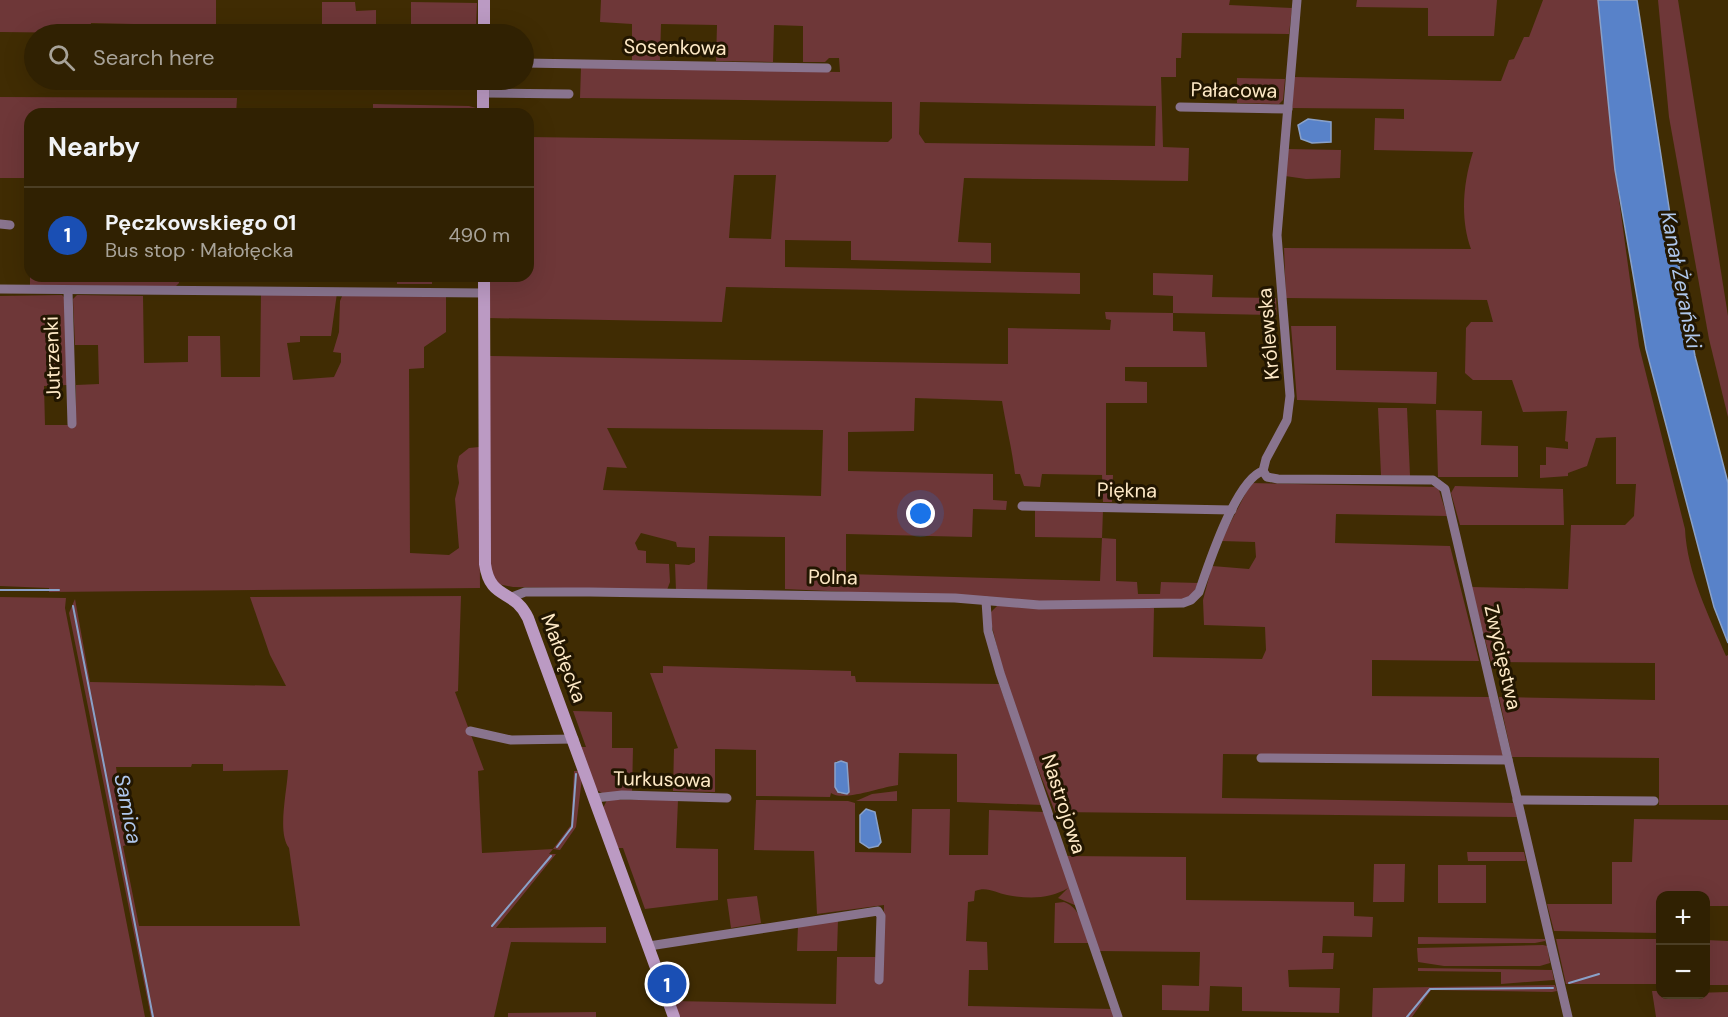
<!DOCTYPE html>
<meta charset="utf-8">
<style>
body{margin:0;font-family:"DM Sans",sans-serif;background:#38290c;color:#f1f3f6}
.controls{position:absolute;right:18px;bottom:18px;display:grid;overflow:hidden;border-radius:12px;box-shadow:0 6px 24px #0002}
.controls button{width:54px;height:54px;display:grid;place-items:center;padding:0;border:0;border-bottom:2px solid #4b3e24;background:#302102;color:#f1f3f6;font:30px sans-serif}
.you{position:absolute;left:921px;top:514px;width:21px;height:21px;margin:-15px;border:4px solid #fff;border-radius:50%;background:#1a73e8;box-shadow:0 0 0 9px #1a73e833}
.badge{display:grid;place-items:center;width:39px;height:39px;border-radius:50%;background:#db2777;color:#fff;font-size:20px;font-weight:700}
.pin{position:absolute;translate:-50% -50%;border:3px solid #fff;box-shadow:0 2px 6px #0006}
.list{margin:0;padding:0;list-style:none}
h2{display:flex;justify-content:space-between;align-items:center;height:78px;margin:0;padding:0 24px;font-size:26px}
h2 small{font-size:20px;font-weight:400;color:#a8a399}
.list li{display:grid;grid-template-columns:39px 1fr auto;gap:18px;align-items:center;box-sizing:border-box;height:96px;padding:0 24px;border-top:2px solid #4b3e24}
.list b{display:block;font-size:22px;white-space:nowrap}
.list p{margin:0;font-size:20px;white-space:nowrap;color:#a8a399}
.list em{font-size:20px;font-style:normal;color:#a8a399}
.icon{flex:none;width:33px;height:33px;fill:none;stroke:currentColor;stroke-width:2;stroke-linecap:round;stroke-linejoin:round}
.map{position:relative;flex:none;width:1728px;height:1017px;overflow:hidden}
.search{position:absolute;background:#302102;box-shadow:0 6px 24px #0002;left:24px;top:24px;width:510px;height:66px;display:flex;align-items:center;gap:15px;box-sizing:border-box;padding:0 21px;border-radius:33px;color:#a8a399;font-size:22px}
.panel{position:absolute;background:#302102;box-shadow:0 6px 24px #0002;left:24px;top:108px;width:510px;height:174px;border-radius:18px}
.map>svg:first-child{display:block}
.green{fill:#6e3738;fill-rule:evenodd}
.water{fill:#5882c9;stroke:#8aa1c8;stroke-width:1.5}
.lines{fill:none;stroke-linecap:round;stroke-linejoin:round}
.stream{stroke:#8aa1c8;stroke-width:2}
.street{stroke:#89748e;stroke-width:9}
.secondary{stroke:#bb9ac3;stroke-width:12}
.labels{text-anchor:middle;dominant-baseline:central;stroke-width:6;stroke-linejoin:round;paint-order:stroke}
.street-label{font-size:20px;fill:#fee9c6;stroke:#221601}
.water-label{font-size:21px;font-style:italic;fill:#afc7ec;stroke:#221601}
</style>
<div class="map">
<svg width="1728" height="1017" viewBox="0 0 1728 1017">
<rect width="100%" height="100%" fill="#402c03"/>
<g class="green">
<polygon points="0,0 216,0 216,26 91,23 90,33 0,32"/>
<path d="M 601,0 L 1230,0 L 1229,5 L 1292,8 L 1289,34 L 1182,33 L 1181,58 L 1176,58 L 1176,77 L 1161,77 L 1163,147 L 1189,148 L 1188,181 L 964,178 L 958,242 L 991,243 L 991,263 L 851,260 L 851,241 L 785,240 L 785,267 L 1080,273 L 1080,294 L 726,287 L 722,322 L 488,318 L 489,276 L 528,276 L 528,137 L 888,142 L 892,138 L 892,102 L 580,98 L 581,68 L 840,72 L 839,58 L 829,58 L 825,62 L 803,62 L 803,26 L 774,25 L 773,62 L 716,61 L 717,25 L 661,24 L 660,60 L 632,60 L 632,24 L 600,22 ZM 920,102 L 1156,106 L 1155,146 L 925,143 L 919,134 ZM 734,175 L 776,175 L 771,239 L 729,238 Z"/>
<polygon points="1357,0 1497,0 1494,36 1428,36 1428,8 1356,7"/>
<path d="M 1543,0 L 1598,0 L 1615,170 L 1639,346 L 1685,529 C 1687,573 1709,616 1726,656 L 1728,655 L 1728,805 L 1659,805 L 1659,758 L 1512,757 L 1499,697 L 1655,700 L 1655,663 L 1491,662 L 1471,587 L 1568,589 L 1571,525 L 1625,525 L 1634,516 L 1636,484 L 1616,484 L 1616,437 L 1596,438 L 1587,466 L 1568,473 L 1568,476 L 1540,478 L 1540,465 L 1546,465 L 1546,447 L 1568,449 L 1568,442 L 1565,441 L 1567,411 L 1523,412 L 1512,380 L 1473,380 L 1465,373 L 1466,328 L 1471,322 L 1493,322 L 1487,300 L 1286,298 L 1284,248 L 1471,249 C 1460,219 1463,183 1473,152 L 1374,150 L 1375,118 L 1404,119 L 1404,109 L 1292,108 L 1294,77 L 1501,81 L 1509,60 L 1514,59 L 1524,37 L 1529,37 Z"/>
<polygon points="1658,0 1678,0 1728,316 1728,417 1709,339 1669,117"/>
<polygon points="322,2 355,2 356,11 376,10 376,27 322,27"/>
<polygon points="411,2 477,3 476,28 411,28"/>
<polygon points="1237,78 1285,79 1283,100 1279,104 1237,103"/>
<polygon points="0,97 237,98 236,114 30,114 30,178 0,178"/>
<polygon points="373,104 469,106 476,108 476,114 373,114"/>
<polygon points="1288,149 1341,150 1340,178 1306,179 1285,176"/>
<polygon points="30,244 30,276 178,276 179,283 175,287 30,285"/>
<path d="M 1153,273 L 1213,275 L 1212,297 L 1276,298 L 1277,315 L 1173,313 L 1173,331 L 1205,332 L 1207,367 L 1125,367 L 1125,381 L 1147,382 L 1147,403 L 1106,403 L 1106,475 L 1113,475 L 1112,502 L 1103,502 L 1102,475 L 1042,474 L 1040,487 L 1024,486 L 1020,474 L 1015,474 C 1012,448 1006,426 1002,401 L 915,398 L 914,431 L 848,432 L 848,471 L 993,474 L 993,500 L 1007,501 L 1006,510 L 973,509 L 972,537 L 846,534 L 846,574 L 1100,581 L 1102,538 L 1035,537 L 1035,510 L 1103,510 L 1102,538 L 1116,539 L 1116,581 L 1137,582 L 1138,594 L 1160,594 L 1161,582 L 1199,583 L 1192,595 L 1182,600 L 1037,601 L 785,589 L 785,537 L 709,536 L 707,592 L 676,591 L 675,564 L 689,565 L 695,562 L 695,548 L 677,547 L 676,542 L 641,533 L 635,543 L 638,550 L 646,551 L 646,563 L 669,564 L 670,582 L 667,590 L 513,587 L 498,584 L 490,570 L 489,356 L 1008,364 L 1008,328 L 1110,330 L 1111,320 L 1106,319 L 1105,312 L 1173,313 L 1173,296 L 1153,295 ZM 607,428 L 823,430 L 821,496 L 603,490 L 607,467 L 627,468 Z"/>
<rect x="397" y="276" width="35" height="8"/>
<polygon points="337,293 331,336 300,336 300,342 287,343 293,380 334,377 341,362 341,353 333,352 339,332 340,301 343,294 446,295 446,332 424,347 424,368 409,369 410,553 449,555 459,548 455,499 459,483 457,466 459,456 469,448 479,447 480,588 49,592 49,588 0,586 0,296 62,295 65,298 67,385 44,386 45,425 76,425 76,385 99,384 98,345 75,345 73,299 77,295 143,296 144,363 188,362 188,336 220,336 221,377 260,377 261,294"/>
<polygon points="1291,326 1336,326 1336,370 1437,372 1436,404 1297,400"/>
<polygon points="1378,408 1407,408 1410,476 1381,475"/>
<polygon points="1436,410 1482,411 1481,445 1518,446 1518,477 1438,477"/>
<polygon points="1251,483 1438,487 1447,516 1336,514 1335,543 1450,546 1479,661 1372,660 1372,696 1489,697 1503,757 1223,754 1222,798 1514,803 1517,817 1055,812 1008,692 989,614 998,605 1154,608 1153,657 1262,659 1266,650 1265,627 1204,625 1203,600 1212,566 1249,569 1256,557 1255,542 1221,541"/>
<polygon points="1455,486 1563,489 1564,525 1460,525 1451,493"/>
<path d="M 461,596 L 458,691 L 455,692 L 484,770 L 478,771 L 482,853 L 553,849 L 571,825 L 574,771 L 581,771 L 582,778 L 576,827 L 560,850 L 553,849 L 549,854 L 556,854 L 496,928 L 606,927 L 606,943 L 511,942 L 494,1017 L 151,1017 L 69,613 L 75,599 L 90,682 L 286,686 L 270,655 L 250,597 ZM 192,764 L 223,764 L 223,771 L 288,770 C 287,792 277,833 289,848 L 300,926 L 139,926 L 123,846 L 127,845 L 116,767 L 191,767 Z"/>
<polygon points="0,597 66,598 65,608 145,1017 0,1017"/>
<path d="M 663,666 L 851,671 L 851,676 L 855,676 L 856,682 L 999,684 L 1043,805 L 957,802 L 957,754 L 899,753 L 898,785 C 881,787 843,802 831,793 L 830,797 L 756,796 L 756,750 L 715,749 L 715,792 L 673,791 L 674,749 L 678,748 L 650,673 L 663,673 ZM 836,761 L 846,762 L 841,794 L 836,791 Z"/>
<polygon points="573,711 612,712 612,748 633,748 632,793 602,793 595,789 580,747 586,747"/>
<polygon points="897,791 897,801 856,801 872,794"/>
<polygon points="607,800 678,800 676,848 718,849 718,900 645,909 623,848 618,848 603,808"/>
<path d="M 756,800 L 848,801 L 855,803 L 855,852 L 911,853 L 912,809 L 950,809 L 949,855 L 988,855 L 989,810 L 1044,812 L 1077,906 L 1058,898 L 1068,888 C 1050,899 1029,899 1007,895 C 996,893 987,886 975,891 L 974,901 L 968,902 L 966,941 L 987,942 L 988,970 L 969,970 L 968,1006 L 1113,1009 L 1116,1017 L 678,1017 L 672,1001 L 836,1004 L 837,957 L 877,957 L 882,983 L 884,905 L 817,914 L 814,851 L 754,850 Z"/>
<polygon points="1634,819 1728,820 1728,906 1706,906 1706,896 1660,896 1660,933 1554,931 1547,904 1612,904 1612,862 1632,862"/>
<polygon points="1467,852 1524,852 1526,861 1468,861"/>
<polygon points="1066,856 1186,857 1186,900 1354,902 1354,916 1373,917 1372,937 1323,936 1322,953 1334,953 1333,969 1288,970 1289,987 1340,988 1339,1013 1242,1011 1242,987 1210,986 1209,1011 1162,1010 1162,985 1199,986 1200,952 1097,951"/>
<polygon points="1374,864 1405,864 1404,902 1373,902"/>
<rect x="1438" y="865" width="48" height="38"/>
<polygon points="757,896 761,923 731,928 727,899"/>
<path d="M 1064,902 C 1081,908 1084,928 1090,943 L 1054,943 L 1055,903 Z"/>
<polygon points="838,920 837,951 797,951 798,926"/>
<polygon points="1418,937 1545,939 1545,941 1535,943 1418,944"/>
<polygon points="1556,939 1660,939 1660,984 1566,984"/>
<polygon points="1706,940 1728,941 1728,985 1706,985"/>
<polygon points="1543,945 1547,946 1550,963 1540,966 1444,966 1418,962 1417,948"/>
<polygon points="1418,968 1552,970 1554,980 1501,984 1501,972 1418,971"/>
<polygon points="1555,985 1557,991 1552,992 1431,990 1412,1017 1372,1017 1373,988"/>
<polygon points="1652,991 1660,991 1660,994 1728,992 1728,1017 1656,1017"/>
<polygon points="596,1012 596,1017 508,1017 508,1013"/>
</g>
<g class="water">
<polygon points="1598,0 1637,0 1672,227 1695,356 1728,483 1728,643 1714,607 1646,349 1615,170"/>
<polygon points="1308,119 1331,122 1331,142 1312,143 1301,139 1298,125"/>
<polygon points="841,761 847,763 849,792 847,794 838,792 835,787 835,763"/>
<polygon points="866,809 875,812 881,842 878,846 869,848 860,842 860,815"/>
</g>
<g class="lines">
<g class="stream">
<polyline points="0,590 59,590"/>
<polyline points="73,606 153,1017"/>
<polyline points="557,847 572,827 576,774"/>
<polyline points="492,926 551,856"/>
<polyline points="1569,983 1599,974"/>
<polyline points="1407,1017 1430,989 1553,988"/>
</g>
<g class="street">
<polyline points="213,30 484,33"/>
<polyline points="524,63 827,68"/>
<polyline points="484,93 569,94"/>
<polyline points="1180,107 1288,109"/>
<polyline points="0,224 10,225"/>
<polyline points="0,289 484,293"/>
<polyline points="68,291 72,424"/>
<polyline points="1263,471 1267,477 1278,479 1433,480 1445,489 1568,1017"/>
<polyline points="1263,471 1266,459 1287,420 1290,396 1277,235 1297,0"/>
<polyline points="1022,506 1232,510"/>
<path d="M 512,597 L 525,592 L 590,592 L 955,598 L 1039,605 L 1183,603 L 1191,600 L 1199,592 C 1208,566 1236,479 1263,471"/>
<polyline points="986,601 988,631 1000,673 1118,1017"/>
<polyline points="470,731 511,740 574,739"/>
<polyline points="1261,758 1508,760"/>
<polyline points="595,798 622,795 727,798"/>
<polyline points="1517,800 1654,801"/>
<polyline points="649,946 878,911 881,916 879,980"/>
</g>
<g class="secondary">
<polyline points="484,34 484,0"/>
<polyline points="483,114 483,80"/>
<path d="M 484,276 L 485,564 C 490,601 514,588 528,618 L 674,1017"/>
</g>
</g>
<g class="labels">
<g class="street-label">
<text transform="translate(675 47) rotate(1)">Sosenkowa</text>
<text transform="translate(1234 90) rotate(1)">Pałacowa</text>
<text transform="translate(1268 334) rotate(-95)">Królewska</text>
<text transform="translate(52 358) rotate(-92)">Jutrzenki</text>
<text transform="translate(1127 490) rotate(1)">Piękna</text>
<text transform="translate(833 577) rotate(1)">Polna</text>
<text transform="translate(1503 657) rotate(77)">Zwycięstwa</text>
<text transform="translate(564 658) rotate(69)">Małołęcka</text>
<text transform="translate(662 779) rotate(1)">Turkusowa</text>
<text transform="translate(1064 804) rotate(72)">Nastrojowa</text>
</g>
<g class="water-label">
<text transform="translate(1681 280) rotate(79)">Kanał Żerański</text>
<text transform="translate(128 809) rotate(79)">Samica</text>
</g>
</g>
</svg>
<div class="controls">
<button>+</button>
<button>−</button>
</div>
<div class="you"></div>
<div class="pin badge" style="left:667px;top:984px;background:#1a4fb4">1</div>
<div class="search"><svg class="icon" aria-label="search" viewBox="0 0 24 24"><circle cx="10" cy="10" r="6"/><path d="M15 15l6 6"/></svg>Search here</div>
<section class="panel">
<h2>Nearby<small></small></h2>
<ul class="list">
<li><span class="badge" style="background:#1a4fb4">1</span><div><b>Pęczkowskiego 01</b><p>Bus stop · Małołęcka</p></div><em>490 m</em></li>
</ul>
</section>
</div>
